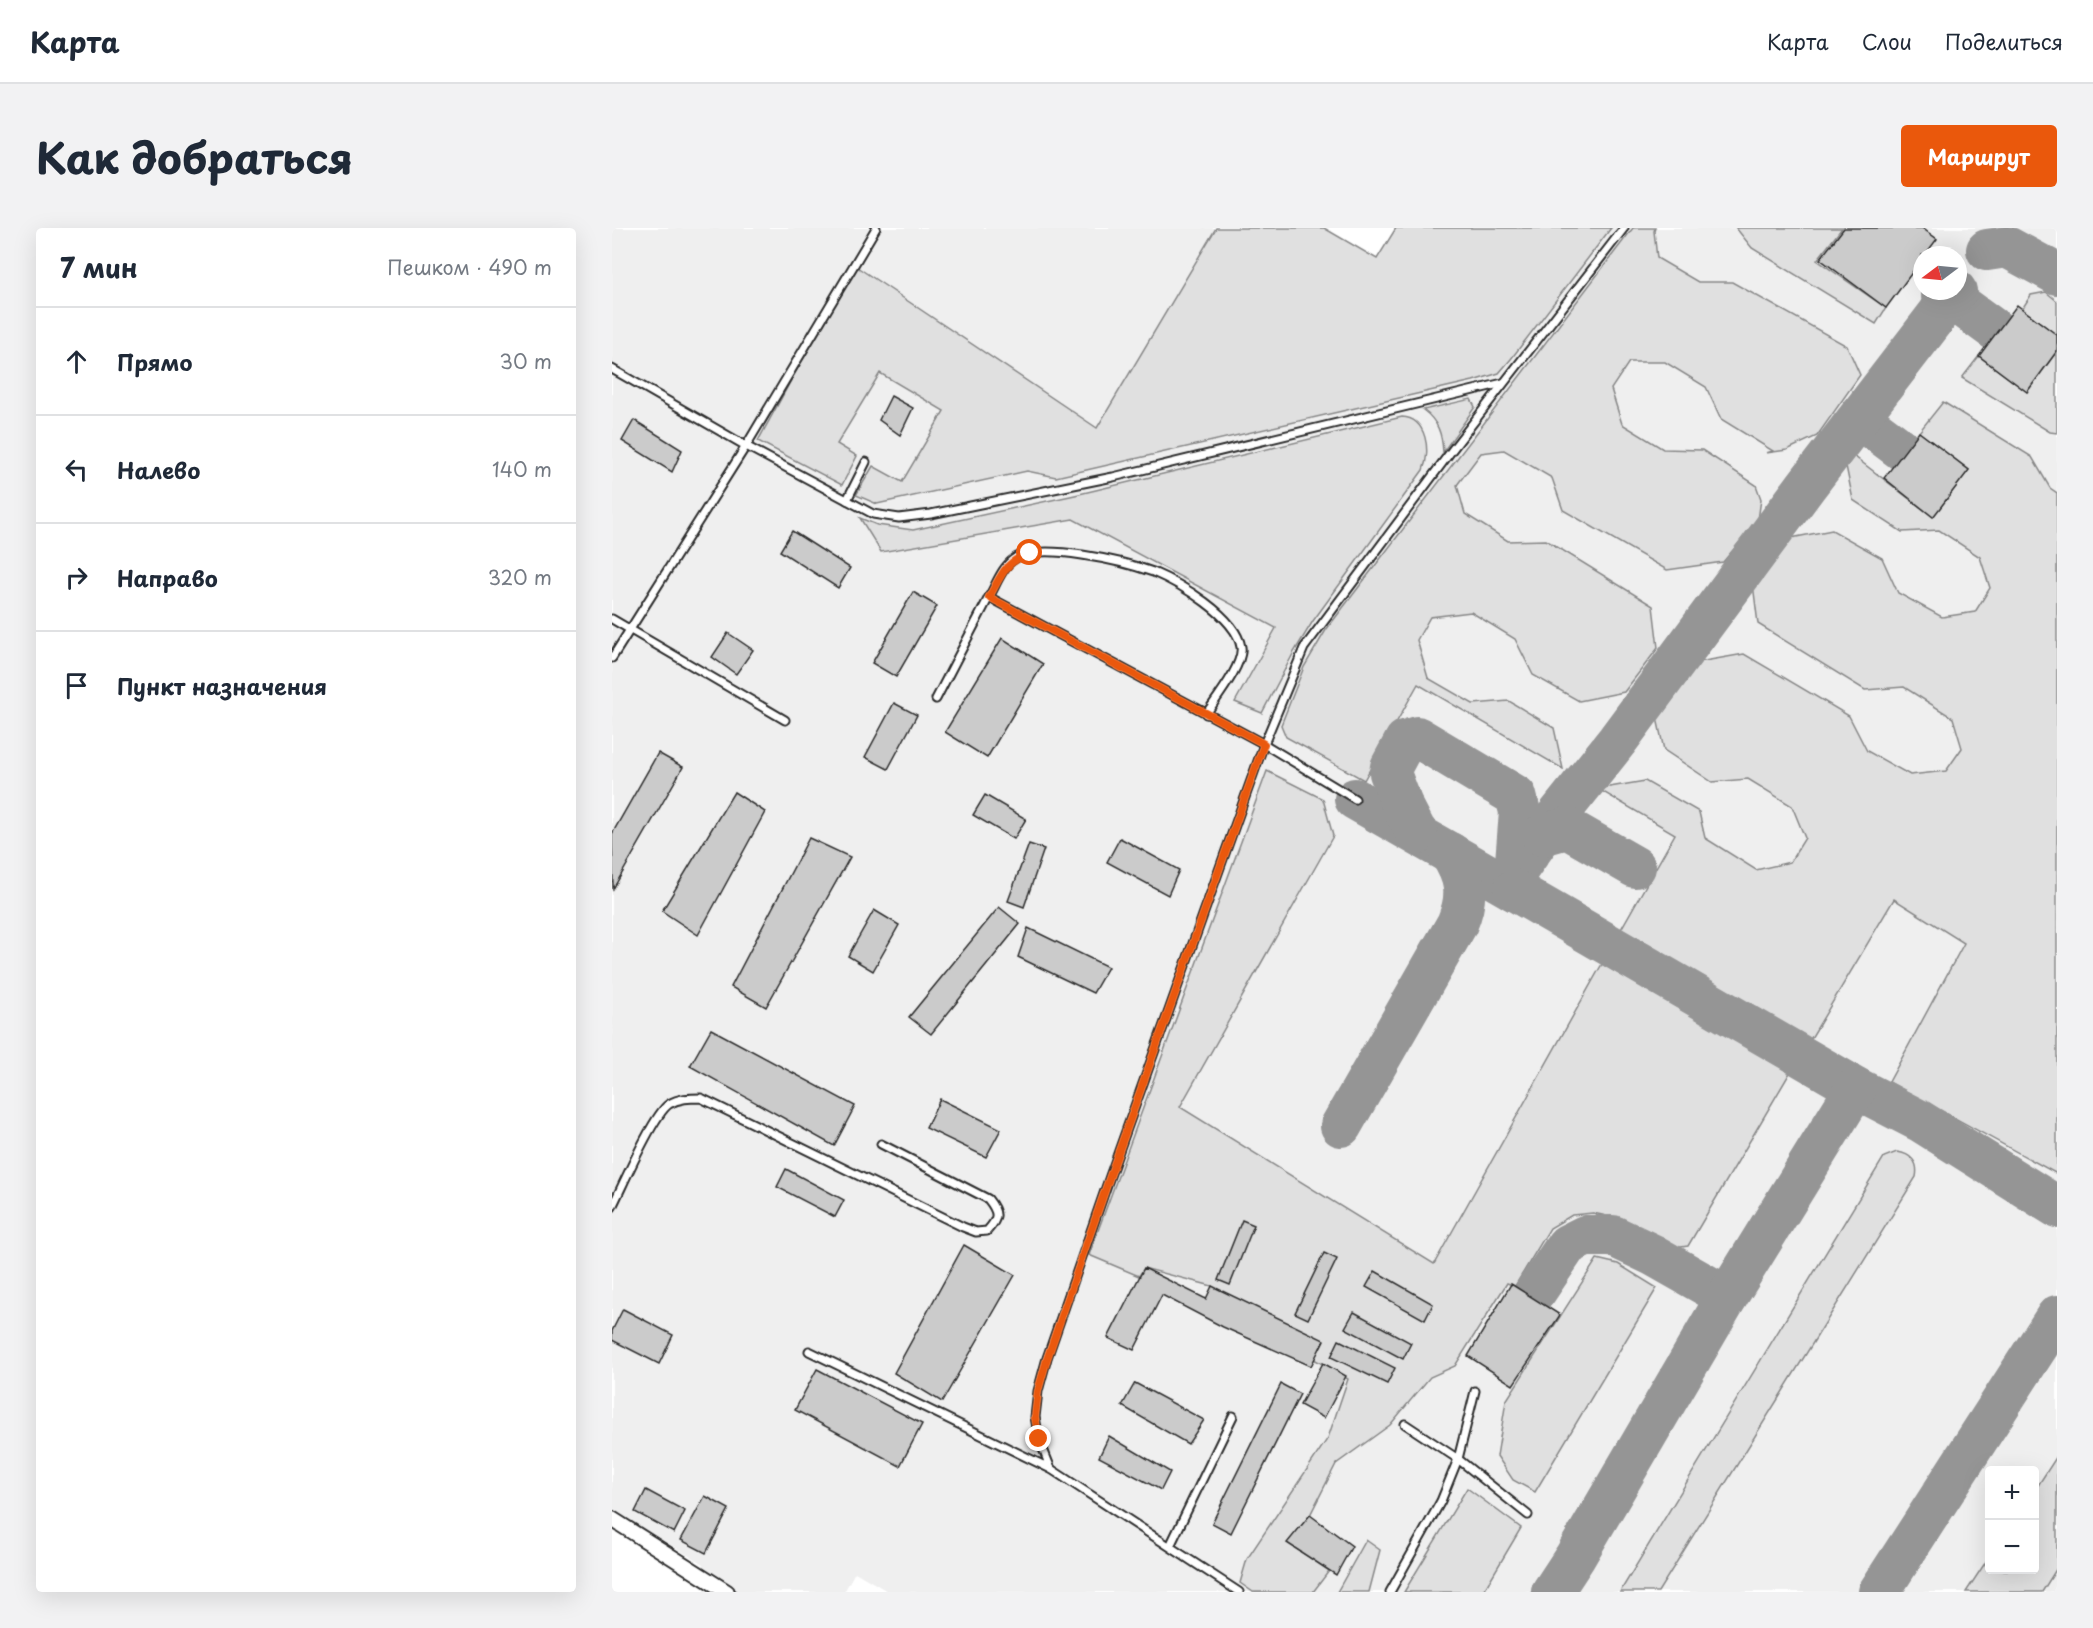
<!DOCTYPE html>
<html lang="ru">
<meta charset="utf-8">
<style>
body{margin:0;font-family:"Playpen Sans",sans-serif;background:#f2f2f3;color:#1f2937}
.controls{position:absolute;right:18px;bottom:18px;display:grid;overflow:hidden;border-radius:6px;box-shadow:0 6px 24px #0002}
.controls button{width:54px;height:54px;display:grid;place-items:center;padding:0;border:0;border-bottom:2px solid #e0e1e3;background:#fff;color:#1f2937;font:30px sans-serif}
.compass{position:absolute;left:1301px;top:18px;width:54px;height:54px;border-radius:50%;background:#fff;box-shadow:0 6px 24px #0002;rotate:254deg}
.stop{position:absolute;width:18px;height:18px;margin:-14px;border:4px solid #ea580c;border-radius:50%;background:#fff}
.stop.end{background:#ea580c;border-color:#fff;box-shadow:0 2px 6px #0008}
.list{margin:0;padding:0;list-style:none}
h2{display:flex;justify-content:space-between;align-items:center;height:78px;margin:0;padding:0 24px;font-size:26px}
h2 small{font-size:20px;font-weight:400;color:#747a83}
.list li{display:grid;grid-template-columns:39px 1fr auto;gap:18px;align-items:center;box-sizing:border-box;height:108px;padding:0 24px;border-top:2px solid #e0e1e3}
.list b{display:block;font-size:22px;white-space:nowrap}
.list em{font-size:20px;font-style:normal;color:#747a83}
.icon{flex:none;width:33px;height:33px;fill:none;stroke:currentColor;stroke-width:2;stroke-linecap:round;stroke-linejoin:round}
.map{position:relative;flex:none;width:1445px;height:1364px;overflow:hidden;border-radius:6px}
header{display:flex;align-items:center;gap:36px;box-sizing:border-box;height:84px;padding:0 30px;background:#fff;border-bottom:2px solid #e0e1e3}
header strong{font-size:28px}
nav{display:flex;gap:33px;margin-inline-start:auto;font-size:21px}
.intro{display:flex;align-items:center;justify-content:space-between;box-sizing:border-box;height:144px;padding:0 36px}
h1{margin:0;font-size:42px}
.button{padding:15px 27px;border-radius:6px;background:#ea580c;color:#fff;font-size:21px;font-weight:700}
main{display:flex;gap:36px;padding:0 36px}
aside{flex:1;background:#fff;border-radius:6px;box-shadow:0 6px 24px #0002}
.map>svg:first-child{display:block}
.built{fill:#efefef;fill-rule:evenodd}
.green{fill:#e0e0e0;stroke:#868686;stroke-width:1.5}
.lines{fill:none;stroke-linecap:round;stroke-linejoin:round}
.taxiway{stroke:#959595;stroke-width:42}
.building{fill:#cbcbcb;stroke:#2b2b2b;stroke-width:1.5}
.service-casing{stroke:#2b2b2b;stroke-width:11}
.minor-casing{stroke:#2b2b2b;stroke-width:18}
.service{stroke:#fff;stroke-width:7}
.minor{stroke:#fff;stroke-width:14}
.route{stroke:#ea580c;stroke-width:8}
</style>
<header>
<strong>Карта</strong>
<nav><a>Карта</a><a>Слои</a><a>Поделиться</a></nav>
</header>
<div class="intro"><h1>Как добраться</h1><a class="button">Маршрут</a></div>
<main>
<aside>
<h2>7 мин<small>Пешком · 490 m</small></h2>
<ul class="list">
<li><svg class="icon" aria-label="ahead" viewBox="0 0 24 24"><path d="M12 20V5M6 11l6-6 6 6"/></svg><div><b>Прямо</b></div><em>30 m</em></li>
<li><svg class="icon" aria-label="left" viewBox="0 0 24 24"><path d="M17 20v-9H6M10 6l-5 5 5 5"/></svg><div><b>Налево</b></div><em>140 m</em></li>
<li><svg class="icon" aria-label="right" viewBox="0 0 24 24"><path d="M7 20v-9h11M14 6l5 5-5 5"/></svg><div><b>Направо</b></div><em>320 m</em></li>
<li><svg class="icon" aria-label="arrive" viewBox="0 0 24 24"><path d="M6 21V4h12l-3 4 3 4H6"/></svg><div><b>Пункт назначения</b></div></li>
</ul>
</aside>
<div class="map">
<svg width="1445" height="1364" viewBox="0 0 1445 1364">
<rect width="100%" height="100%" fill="#fff"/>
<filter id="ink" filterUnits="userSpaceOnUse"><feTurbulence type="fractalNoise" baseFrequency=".0167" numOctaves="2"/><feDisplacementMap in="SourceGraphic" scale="12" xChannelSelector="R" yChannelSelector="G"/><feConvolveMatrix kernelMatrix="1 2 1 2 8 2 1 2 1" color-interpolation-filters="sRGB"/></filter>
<g filter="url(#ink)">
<path class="built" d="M 0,0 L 712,0 L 765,31 L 784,0 L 1445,0 L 1445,1364 L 277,1364 L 243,1344 L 232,1364 L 125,1364 L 89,1341 L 91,1336 L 0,1282 ZM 1310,27 L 1346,27 L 1346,63 L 1310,63 ZM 1378,1242 L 1422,1242 L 1422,1342 L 1378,1342 Z"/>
<g class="green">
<polygon points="604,0 712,0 765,31 784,0 999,0 899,131 887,145 861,153 444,249 415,243 265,276 244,267 261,238 290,254 332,183 268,145 225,216 245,228 230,257 146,213 242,37 485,200"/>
<polygon points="1021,0 1043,0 1042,3 1045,30 1086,54 1120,54 1235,118 1248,147 1205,208 1175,222 1154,225 1161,223 1109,191 1094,159 1053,134 1017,134 999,161 1010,196 1051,221 1090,222 1144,257 1149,271 1146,292 1111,334 1055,342 951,282 940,250 892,222 869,225 845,257 853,286 896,313 934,312 1041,378 1046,420 1012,464 967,473 921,447 903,411 859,384 818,389 805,412 816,450 861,476 897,473 942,500 951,541 806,456 752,552 674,509 669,497 692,439 714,402"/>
<polygon points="1124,0 1230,0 1205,32 1274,80 1264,96 1140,20"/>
<polygon points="1434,64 1445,73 1445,107 1410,81 1419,67"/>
<polygon points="1445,123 1445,205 1438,204 1350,150 1367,128 1415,164"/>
<path d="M 859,171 L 863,179 L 831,224 C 830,206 826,193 811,182 Z"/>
<polygon points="1331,174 1420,229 1438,260 1445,265 1445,946 1277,854 1352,715 1282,671 1198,812 1008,703 1063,606 986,561 1033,553 1087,584 1093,610 1144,642 1178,634 1193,610 1180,578 1136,551 1100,554 1052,522 1044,485 1081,435 1132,426 1237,488 1255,523 1298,547 1334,543 1350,520 1341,490 1292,459 1253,462 1146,396 1141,356 1174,311 1220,302 1270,330 1286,365 1330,389 1363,384 1378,360 1368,329 1327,302 1290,304 1241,272 1234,238 1239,226 1321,289 1357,242 1307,204"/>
<path d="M 790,189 C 815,190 819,224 811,242 L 701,393 L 682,424 L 650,485 L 623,474 L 664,400 L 461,291 L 269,324 L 248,290 L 265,297 L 301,302 L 463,267 Z"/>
<polygon points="655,543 711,571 721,608 568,879 822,1036 990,736 1179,843 1076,1018 1062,1020 1009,991 981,985 960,987 938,1000 903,1058 895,1055 843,1138 818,1149 778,1197 724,1236 698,1287 676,1315 717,1343 701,1364 641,1364 628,1355 635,1331 716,1210 736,1151 702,1131 600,1058 532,1040 527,1048 477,1027"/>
<path d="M 1285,924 C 1299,926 1307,934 1304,949 L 1046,1364 L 1008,1364 L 1272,929 Z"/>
<polygon points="985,1031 1006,1036 1045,1060 923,1264 901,1252 885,1228 894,1173"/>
<polygon points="1445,1228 1445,1340 1430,1364 1354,1364 1377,1329 1378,1342 1422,1342 1423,1262"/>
<polygon points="855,1260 909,1300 871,1364 792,1364"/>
<polygon points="754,1312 768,1322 757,1364 725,1364"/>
</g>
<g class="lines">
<g class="taxiway">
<polyline points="1375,22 1395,19 1445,46"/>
<polyline points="1330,68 1333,77 1346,75 1383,102"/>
<polyline points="1242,197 1254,195 1290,222"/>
<polyline points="743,571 902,662 902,647 930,607 1005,513 1194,258 1344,63"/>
<polyline points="805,606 790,577 778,545 779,539 793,513 805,509 904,568 908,584 903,646"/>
<polyline points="930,607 955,600 1023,639"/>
<polyline points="902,662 1244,860 1308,893 1445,979"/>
<path d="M 729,898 L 845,696 C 857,668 854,650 838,625"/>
<polyline points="924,1063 955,1017 973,1008 1001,1008 1041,1027 1115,1069"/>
<polyline points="940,1364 963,1329 1115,1069 1244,860"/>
<polyline points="1267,1364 1445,1088"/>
</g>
</g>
<g class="building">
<polygon points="1232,0 1310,0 1325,11 1313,27 1310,27 1310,31 1274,80 1208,31"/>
<polygon points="1405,77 1445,107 1445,123 1415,164 1367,128"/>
<polygon points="279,168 301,180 288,207 267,192"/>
<polygon points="22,192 70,222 60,244 10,213"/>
<polygon points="1307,204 1357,242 1321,289 1272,250"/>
<polygon points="180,303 238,340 226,360 168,323"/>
<polygon points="301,364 325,378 284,449 260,435"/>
<polygon points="116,405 141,422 124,446 100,429"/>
<polygon points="390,410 431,436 375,530 333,504"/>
<polygon points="282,475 305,487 276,541 253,529"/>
<polygon points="46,525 71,539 1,661 0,606"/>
<polygon points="122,564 153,584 86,707 50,683"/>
<polygon points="373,567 414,591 402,611 361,587"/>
<polygon points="197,610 238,629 154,779 119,759"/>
<polygon points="508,610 567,642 556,667 495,634"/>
<polygon points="417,616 432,621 412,679 396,673"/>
<polygon points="387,679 408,696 319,806 297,789"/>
<polygon points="262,682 287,697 261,743 236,728"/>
<polygon points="416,700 496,739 481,765 406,729"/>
<polygon points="99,801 243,878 222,918 78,838"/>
<polygon points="328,871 389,901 374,929 314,900"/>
<polygon points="174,941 232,972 223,989 165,959"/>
<polygon points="630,992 642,997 618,1057 606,1052"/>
<polygon points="352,1017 403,1047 330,1174 282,1145"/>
<polygon points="712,1025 725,1031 696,1091 683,1085"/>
<polygon points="532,1040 594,1071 600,1058 712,1112 699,1138 611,1099 550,1067 522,1122 496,1110"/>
<polygon points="763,1043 821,1076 813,1092 754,1059"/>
<polygon points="899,1056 948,1087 901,1157 856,1128"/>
<polygon points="11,1081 61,1107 47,1136 0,1112 0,1103"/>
<polygon points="742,1084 799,1115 791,1131 733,1100"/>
<polygon points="727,1112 783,1140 775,1156 719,1129"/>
<polygon points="711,1135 734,1148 712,1190 688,1177"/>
<polygon points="205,1141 310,1196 288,1238 183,1182"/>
<polygon points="523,1155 592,1192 576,1216 510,1178"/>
<polygon points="669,1156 688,1166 619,1305 600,1295"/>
<polygon points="497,1208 558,1244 549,1262 487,1229"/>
<polygon points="34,1262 73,1283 62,1305 23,1284"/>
<polygon points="93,1268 117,1281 94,1325 69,1312"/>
<polygon points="698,1287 740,1318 724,1347 675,1315"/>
</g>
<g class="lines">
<g class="service-casing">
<g id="service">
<polyline points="264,0 134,218 261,286 287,290 319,286 501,249 891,155"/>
<polyline points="0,141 134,218 0,430"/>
<polyline points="235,272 254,234"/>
<path d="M 377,369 C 384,357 390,339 402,331 C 427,313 513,334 541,344 C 567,355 624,388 629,419 C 632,436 604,471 594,486"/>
<polyline points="0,391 173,492"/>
<polyline points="324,471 377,369 652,516 743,571"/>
<path d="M 0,979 C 11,957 41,887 57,876 C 67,870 78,870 89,870 L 351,999 L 364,1004 L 375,1003 C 387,990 387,985 376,971 L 269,916"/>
<polyline points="197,1123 439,1241 627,1364"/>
<polyline points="793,1196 846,1231 916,1287"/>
<polyline points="439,1241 427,1211 423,1189 426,1163 435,1130 498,948 652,516 692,420 840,222 1012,0"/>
<polyline points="558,1318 621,1188"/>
<polyline points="778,1364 829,1273 846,1231 863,1163"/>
</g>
</g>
<g class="minor-casing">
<polyline id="minor" points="0,1291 115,1364"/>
</g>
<use href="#service" class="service"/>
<use href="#minor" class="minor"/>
</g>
</g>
<g class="lines" filter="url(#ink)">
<path class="route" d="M 418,325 C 393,334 390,346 377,369 L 652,516 L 498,948 L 435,1131 L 426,1163 L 423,1189 L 427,1211"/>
</g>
</svg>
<div class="controls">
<button>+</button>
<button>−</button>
</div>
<svg class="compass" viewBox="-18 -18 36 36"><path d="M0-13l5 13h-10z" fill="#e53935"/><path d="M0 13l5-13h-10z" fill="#747a83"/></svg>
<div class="stop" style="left:418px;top:325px"></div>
<div class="stop end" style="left:427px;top:1211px"></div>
</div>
</main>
